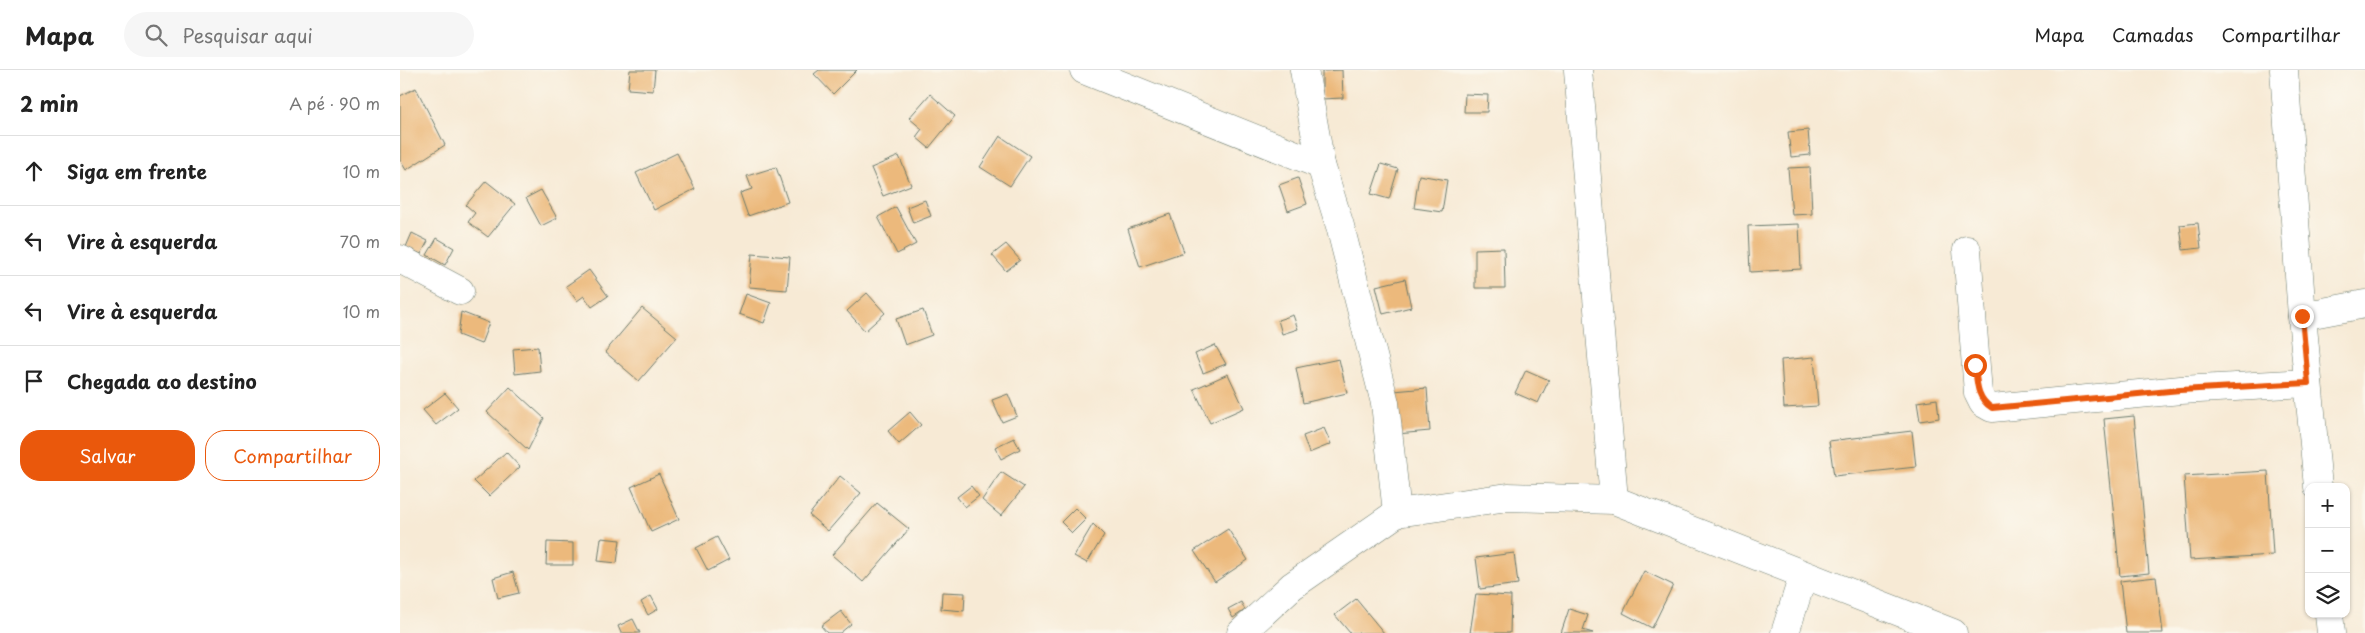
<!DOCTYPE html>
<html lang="pt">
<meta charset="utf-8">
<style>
body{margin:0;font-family:"Playpen Sans",sans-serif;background:#f6f6f6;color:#222}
.controls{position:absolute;right:15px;bottom:15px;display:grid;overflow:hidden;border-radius:10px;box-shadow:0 1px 4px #0004}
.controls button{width:45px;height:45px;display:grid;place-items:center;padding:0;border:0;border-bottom:1px solid #e0e0e0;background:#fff;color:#222;font:25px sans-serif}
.stop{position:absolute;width:15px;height:15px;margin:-11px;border:4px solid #ea580c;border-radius:50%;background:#fff}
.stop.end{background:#ea580c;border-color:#fff;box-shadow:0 1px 5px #0008}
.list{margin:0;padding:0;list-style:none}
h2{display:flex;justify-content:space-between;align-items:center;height:65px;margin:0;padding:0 20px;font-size:21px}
h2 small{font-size:16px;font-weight:400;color:#767676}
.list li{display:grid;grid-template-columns:32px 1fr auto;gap:15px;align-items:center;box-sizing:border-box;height:70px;padding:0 20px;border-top:1px solid #e0e0e0}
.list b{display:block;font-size:19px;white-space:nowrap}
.list em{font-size:16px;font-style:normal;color:#767676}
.actions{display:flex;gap:10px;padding:15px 20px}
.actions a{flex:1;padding:11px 0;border:1px solid #ea580c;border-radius:20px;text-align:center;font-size:18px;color:#ea580c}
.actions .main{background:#ea580c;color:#fff}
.icon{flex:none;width:28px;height:28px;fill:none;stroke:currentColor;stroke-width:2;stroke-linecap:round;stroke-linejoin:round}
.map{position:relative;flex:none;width:1965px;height:563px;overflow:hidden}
header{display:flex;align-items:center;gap:30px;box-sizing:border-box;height:70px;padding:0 25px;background:#fff;border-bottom:1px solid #e0e0e0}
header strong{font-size:24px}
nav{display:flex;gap:28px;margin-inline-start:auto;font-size:18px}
.search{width:350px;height:45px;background:#f6f6f6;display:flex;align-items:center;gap:12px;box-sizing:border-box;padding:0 18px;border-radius:28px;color:#767676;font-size:19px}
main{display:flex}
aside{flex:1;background:#fff}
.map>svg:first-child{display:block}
.building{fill:#ecb97b}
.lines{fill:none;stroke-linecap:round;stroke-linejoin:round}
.minor-casing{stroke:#6b7a6c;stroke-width:29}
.tertiary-casing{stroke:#6b7a6c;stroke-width:29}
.minor{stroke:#fff;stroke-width:28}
.tertiary{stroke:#fff;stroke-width:28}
.route{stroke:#ea580c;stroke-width:6}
</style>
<header>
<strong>Mapa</strong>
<div class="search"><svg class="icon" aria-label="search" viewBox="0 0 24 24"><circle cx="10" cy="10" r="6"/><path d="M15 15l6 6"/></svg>Pesquisar aqui</div>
<nav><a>Mapa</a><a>Camadas</a><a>Compartilhar</a></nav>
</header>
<main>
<aside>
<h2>2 min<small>A pé · 90 m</small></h2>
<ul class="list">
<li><svg class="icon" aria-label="ahead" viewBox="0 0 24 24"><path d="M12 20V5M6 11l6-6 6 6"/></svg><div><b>Siga em frente</b></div><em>10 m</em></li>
<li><svg class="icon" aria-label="left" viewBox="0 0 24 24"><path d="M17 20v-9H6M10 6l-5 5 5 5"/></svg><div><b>Vire à esquerda</b></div><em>70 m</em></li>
<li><svg class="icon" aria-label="left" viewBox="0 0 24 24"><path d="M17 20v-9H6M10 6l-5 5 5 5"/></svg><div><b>Vire à esquerda</b></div><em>10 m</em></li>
<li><svg class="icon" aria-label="arrive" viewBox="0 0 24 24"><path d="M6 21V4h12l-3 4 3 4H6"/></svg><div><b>Chegada ao destino</b></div></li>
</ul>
<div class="actions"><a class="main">Salvar</a><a>Compartilhar</a></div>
</aside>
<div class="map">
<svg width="1965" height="563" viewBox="0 0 1965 563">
<rect width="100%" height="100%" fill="#fbf7ec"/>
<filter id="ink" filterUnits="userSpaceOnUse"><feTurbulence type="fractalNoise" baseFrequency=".02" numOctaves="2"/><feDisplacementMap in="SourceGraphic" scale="10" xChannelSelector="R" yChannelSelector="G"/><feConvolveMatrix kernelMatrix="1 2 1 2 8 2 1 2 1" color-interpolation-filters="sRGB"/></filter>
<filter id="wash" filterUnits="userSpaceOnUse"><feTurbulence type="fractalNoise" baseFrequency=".0096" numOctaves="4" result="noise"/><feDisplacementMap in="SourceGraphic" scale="20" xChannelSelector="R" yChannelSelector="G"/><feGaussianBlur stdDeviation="1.12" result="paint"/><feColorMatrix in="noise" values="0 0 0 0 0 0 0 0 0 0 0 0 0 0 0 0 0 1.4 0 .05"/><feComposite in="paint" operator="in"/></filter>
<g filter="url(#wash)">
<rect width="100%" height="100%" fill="#f7ead5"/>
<g id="blocks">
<g class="building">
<polygon points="230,0 255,0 253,21 228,19"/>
<polygon points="419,0 457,0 433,24 414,4"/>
<polygon points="942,0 943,28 922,29 922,1"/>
<polygon points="16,18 45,75 6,100 0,90 0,26"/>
<polygon points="530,24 555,46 529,78 516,67 522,59 509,48"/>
<polygon points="1065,24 1088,25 1087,42 1064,42"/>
<polygon points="1408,60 1410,85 1391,87 1388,62"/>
<polygon points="600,66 630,86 610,116 580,97"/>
<polygon points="277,83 295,119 254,140 236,103"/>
<polygon points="499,86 511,115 483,126 471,98"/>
<polygon points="981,94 998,99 989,129 971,124"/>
<polygon points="376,97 388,132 348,146 340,123 352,119 347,106"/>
<polygon points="1410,97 1412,144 1392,145 1388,98"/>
<polygon points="1019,105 1047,110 1042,142 1014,138"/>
<polygon points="898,108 907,134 888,141 879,115"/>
<polygon points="86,111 115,134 88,167 68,152 75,143 66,135"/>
<polygon points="141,120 157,148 141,156 126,128"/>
<polygon points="525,130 531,146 513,153 507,137"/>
<polygon points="496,137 516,174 497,184 478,147"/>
<polygon points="770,144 784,182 740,197 728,159"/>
<polygon points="1798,153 1801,178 1783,180 1780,155"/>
<polygon points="1399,154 1401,199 1350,202 1348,156"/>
<polygon points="12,163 28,171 21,184 6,177"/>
<polygon points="37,168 54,178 45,195 27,185"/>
<polygon points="606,174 620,190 606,201 592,185"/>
<polygon points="1104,178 1105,218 1075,218 1075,179"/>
<polygon points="352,184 390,187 387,220 349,217"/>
<polygon points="189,200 208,226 192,237 184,226 177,231 166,216"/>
<polygon points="1005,209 1011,237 983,244 976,216"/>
<polygon points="467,223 485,243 465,261 447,241"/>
<polygon points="346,224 371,233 364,253 339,244"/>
<polygon points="242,238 277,267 239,311 205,282"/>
<polygon points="523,240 532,265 505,275 496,249"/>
<polygon points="61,242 89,253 81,274 58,265"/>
<polygon points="893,245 898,259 882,264 878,250"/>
<polygon points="815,275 826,294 803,303 795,284"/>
<polygon points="138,277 140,301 115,304 113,279"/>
<polygon points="1414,287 1418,336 1384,338 1381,290"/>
<polygon points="939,289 947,323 903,333 896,298"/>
<polygon points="1126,300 1149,310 1138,333 1115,323"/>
<polygon points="828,304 844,338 810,353 794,319"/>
<polygon points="110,317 144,348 128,380 87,342"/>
<polygon points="1027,318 1030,361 997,364 994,321"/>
<polygon points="45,323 58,338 36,355 23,340"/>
<polygon points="608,324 617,346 602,352 592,330"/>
<polygon points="1537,329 1539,348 1520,351 1517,332"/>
<polygon points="510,342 521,355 499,374 488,361"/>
<polygon points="1734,346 1749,503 1720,506 1704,349"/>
<polygon points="924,358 931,374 909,383 903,366"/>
<polygon points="1512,361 1516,397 1434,406 1429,371"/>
<polygon points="614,368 620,379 601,389 595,377"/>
<polygon points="106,382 120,397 89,426 74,411"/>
<polygon points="1868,401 1873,485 1790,490 1784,406"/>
<polygon points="601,402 624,417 601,446 582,430"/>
<polygon points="259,404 279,449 251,462 231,417"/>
<polygon points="440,406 461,423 428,461 409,445"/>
<polygon points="571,416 579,426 565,437 557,427"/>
<polygon points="477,433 509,459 463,512 432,485"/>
<polygon points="675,438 686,449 672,463 661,452"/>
<polygon points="693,454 704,465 687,493 674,486"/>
<polygon points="828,459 848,490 815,512 794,481"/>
<polygon points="317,467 329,490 308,501 296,478"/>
<polygon points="201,468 220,470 217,493 198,491"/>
<polygon points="147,472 173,473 173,495 146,495"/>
<polygon points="1114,483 1118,514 1080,519 1076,488"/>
<polygon points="1244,501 1273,515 1252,558 1223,543"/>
<polygon points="113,502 119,523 98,528 93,508"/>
<polygon points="1756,507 1763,563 1726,563 1720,511"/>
<polygon points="542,522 565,523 564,541 541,539"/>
<polygon points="1076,524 1111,526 1110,563 1070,563"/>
<polygon points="251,526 258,539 248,545 241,532"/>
<polygon points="956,529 984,563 950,563 935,545"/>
<polygon points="841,532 845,540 833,548 828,539"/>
<polygon points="1169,539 1188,545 1183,560 1193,563 1161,563"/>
<polygon points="441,541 451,554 440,563 427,563 421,556"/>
<polygon points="233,549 240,563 221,563 218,556"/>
</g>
</g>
</g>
<g filter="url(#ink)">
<use href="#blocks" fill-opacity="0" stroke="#6b7a6c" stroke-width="1"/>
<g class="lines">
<g class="minor-casing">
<g id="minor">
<polyline points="684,0 921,95"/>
<polyline points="904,0 921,95 940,156 985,333 997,443"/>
<polyline points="1178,0 1214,430"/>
<polyline points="1567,180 1578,323 1583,333 1592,338 1781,320 1908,313"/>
<polyline points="0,189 60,221"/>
<polyline points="1902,246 1965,234"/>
<polyline points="841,563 892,516 997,443 1108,427 1214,430 1553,563"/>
<polyline points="1385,563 1403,506"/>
</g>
</g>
<g class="tertiary-casing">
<g id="tertiary">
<polyline points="1884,0 1902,246 1918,417"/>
<polyline points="1929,544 1931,563"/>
</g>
</g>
<use href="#minor" class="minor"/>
<use href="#tertiary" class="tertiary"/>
</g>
</g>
<g class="lines" filter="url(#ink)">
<path class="route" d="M 1575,295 C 1577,312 1576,328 1592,338 L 1780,320 L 1908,313 L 1902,246"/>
</g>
</svg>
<div class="controls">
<button>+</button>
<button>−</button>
<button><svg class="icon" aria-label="layers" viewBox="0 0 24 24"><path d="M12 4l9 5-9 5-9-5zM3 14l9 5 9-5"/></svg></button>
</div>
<div class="stop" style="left:1575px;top:295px"></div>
<div class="stop end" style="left:1902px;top:246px"></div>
</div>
</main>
